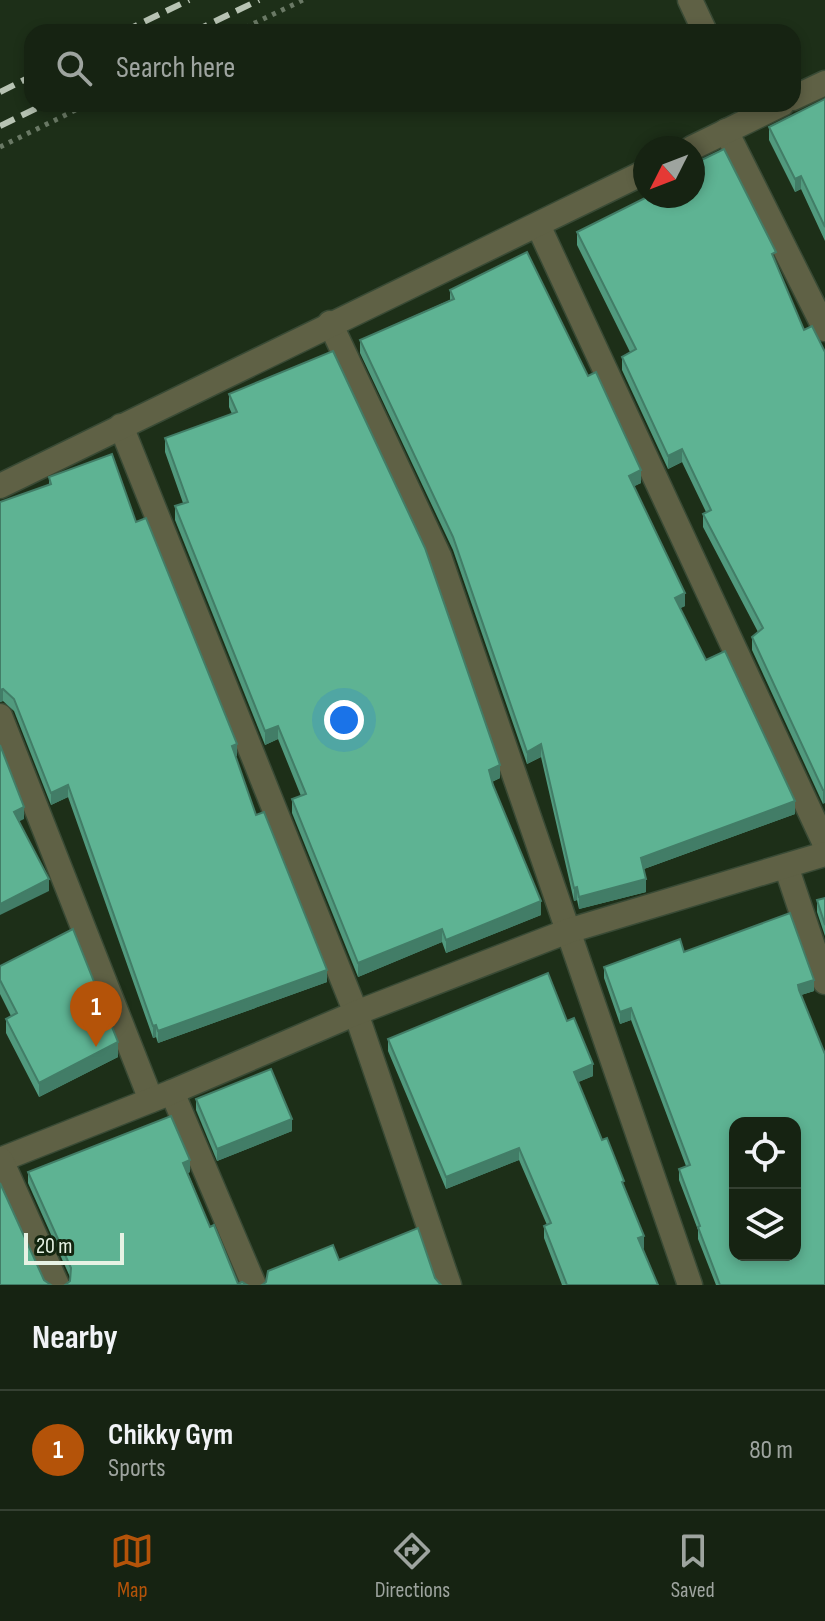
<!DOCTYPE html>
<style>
body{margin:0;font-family:"Sofia Sans Condensed",sans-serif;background:#1f2b1b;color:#f1f3f6}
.controls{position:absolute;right:24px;bottom:24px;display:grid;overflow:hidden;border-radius:16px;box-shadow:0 4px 12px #0003}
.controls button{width:72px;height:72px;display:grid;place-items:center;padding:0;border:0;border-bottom:2px solid #354032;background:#162312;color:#f1f3f6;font:40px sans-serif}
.compass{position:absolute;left:633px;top:136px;width:72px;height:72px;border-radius:50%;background:#162312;box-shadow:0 4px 12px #0003;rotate:228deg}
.scale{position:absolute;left:24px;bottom:20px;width:100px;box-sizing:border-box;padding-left:8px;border:4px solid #e7f2e4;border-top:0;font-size:22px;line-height:28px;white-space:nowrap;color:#e7f2e4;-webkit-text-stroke:6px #13250f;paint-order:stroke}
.you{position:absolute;left:344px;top:720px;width:28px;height:28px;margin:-20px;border:6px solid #fff;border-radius:50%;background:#1a73e8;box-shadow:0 0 0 12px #1a73e833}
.badge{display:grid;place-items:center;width:52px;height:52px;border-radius:50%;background:#b45309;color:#fff;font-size:26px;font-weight:700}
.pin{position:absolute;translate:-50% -66px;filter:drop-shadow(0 2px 4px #0008)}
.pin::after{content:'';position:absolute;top:42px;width:28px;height:24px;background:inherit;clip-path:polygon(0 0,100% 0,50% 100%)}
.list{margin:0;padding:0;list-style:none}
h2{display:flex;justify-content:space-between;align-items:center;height:104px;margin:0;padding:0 32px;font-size:34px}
h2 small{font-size:26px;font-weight:400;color:#9ea49f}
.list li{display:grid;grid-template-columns:52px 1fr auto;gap:24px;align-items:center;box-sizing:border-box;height:120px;padding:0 32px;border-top:2px solid #354032}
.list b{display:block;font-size:30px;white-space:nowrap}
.list p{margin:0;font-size:26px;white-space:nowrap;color:#9ea49f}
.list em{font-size:26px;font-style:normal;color:#9ea49f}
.icon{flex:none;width:44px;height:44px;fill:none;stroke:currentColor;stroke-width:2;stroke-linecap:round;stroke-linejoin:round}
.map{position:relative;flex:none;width:825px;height:1285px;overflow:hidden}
.search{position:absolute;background:#162312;box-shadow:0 4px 12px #0003;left:24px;right:24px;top:24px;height:88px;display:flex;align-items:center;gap:20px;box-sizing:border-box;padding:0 28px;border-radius:24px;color:#9ea49f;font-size:30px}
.sheet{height:224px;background:#162312}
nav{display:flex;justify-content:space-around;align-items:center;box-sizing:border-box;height:112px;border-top:2px solid #354032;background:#162312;font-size:22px;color:#9ea49f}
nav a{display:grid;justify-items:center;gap:4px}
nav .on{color:#b45309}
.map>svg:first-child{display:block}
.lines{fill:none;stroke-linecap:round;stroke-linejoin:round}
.street-casing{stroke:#394a35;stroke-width:27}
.path{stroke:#6a7965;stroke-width:5;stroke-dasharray:4 6;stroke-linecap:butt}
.street{stroke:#5f6145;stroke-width:24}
.rail{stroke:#b7c3b3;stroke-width:6;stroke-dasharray:16 8;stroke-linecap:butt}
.wall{fill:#519a7e}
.shaded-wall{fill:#427d67}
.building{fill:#5eb393;stroke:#427d67;stroke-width:2;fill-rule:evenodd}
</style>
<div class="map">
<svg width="825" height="1285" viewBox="0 0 825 1285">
<rect width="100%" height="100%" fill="#1d2f18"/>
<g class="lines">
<g class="street-casing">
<g id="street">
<polyline points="690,0 705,32"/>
<polyline points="793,98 825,83"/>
<polyline points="726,131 825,329"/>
<polyline points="692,148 782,104"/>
<polyline points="538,225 825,844"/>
<polyline points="330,323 439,556 690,1285"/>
<polyline points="121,426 356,1013 449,1285"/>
<polyline points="0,486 645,172"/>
<polyline points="0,716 151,1100"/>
<polyline points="786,866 825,982"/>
<polyline points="172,1092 254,1285"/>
<polyline points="0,1160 172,1092 356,1013 568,931 825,854"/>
<polyline points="1,1160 57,1285"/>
</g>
</g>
<g class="path">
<polyline points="236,32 303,0"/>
<polyline points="0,147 88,104"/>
</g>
<use href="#street" class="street"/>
<g class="rail">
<polyline points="123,32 189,0"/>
<polyline points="193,32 259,0"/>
<polyline points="0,92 32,76"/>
<polyline points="0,126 45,104"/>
</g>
</g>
<g class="wall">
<polygon points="825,99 825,241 801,189 795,192 769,140 769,127"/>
<polygon points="577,232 776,264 804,330 825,352 823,804 752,650 752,637 758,632 703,527 703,514 706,512 682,462 668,469 622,370 622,357 630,352 577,245"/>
<polygon points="450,290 641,483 634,486 685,606 680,608 706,660 795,814 644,869 646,892 579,909 577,900 574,901 541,757 527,764 453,550 360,353 360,340 450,300"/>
<polygon points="229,394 500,778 492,782 541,915 446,953 442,942 358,977 292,813 292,799 301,796 278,739 265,745 175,520 175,506 183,503 165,452 165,438 232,414 229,407"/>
<polygon points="49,477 136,522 237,756 235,756 256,815 327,982 158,1043 156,1037 153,1038 68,797 51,805 14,711 3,701 0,702 0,502 49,485"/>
<polygon points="825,898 825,936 817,912 817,900"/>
<polygon points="684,952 814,991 801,995 825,1285 716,1285 698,1239 698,1230 679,1180 679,1169 686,1166 631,1020 620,1024 604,978 604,967"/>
<polygon points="0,966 118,1057 39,1097 6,1033 6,1019 11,1016 0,994"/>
<polygon points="567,1021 593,1076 578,1082 602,1140 624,1189 644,1248 643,1249 658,1285 562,1285 544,1238 544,1226 547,1225 519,1160 446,1189 388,1051 388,1039"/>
<polygon points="196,1099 292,1131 217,1161 196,1110"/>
<polygon points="28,1172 190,1172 188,1173 210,1227 238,1284 70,1281 70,1277 28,1183"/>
</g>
<g class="shaded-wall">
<polygon points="801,176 801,189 795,192 795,179"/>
<polygon points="682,449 682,462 668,469 668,456"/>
<polygon points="641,470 641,483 629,489 629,476"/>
<polygon points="685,593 685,606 675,611 675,598"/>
<polygon points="3,689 3,701 0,702 0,690"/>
<polygon points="278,726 278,739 265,745 265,731"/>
<polygon points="237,744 237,756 232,758 232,746"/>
<polygon points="541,744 541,757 527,764 527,752"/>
<polygon points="500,765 500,778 489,783 489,770"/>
<polygon points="68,785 68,797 51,805 51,793"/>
<polygon points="823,790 825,790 825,803 823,804"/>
<polygon points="795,801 795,814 641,870 641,858"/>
<polygon points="24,807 24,819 14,824 14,812"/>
<polygon points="49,879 49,891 0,915 0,904"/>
<polygon points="646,879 646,892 579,909 579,897"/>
<polygon points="577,887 577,900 574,901 574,888"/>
<polygon points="541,901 541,915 446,953 446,940"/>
<polygon points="442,929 442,942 358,977 358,963"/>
<polygon points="327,970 327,982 158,1043 158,1031"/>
<polygon points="814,980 814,991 798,996 798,985"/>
<polygon points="631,1008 631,1020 620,1024 620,1012"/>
<polygon points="156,1025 156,1037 153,1038 153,1026"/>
<polygon points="118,1042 118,1057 39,1097 39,1083"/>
<polygon points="593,1064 593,1076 574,1084 574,1072"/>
<polygon points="292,1119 292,1131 217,1161 217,1149"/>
<polygon points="519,1148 519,1160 446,1189 446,1177"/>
<polygon points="190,1160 190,1172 183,1174 183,1163"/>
<polygon points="644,1236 644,1248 638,1250 638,1238"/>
</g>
<g class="building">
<polygon points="825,99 825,227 801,176 795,179 769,127"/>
<polygon points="724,149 776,252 772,254 804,330 812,326 825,352 825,790 823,790 752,637 763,628 703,514 711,510 682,449 668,456 622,357 636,349 577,232 649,196 693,196 693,164"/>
<polygon points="527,252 588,376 596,372 641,470 629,476 685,593 675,598 706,660 725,651 795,801 641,858 646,879 579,897 577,887 574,888 541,744 527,752 453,537 360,340 454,299 450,290"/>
<polygon points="333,351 425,548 500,765 489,770 493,785 541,901 446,940 442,929 358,963 292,799 306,794 278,726 265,731 175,506 188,502 165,438 237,412 229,394"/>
<polygon points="112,454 136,522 146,518 237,744 232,746 256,815 264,812 327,970 158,1031 156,1025 153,1026 68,785 51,793 14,699 3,689 0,690 0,502 51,484 49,477"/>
<polygon points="0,745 24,807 14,812 49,879 0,904"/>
<polygon points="825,898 825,925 817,900"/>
<path d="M 790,913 L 814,980 L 798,985 L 799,990 L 825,1054 L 825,1285 L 720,1285 L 698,1227 L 700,1226 L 679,1169 L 690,1165 L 631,1008 L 620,1012 L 604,967 L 680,939 L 684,952 ZM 735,1123 L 795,1123 L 795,1255 L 735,1255 Z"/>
<polygon points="73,929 118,1042 39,1083 6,1019 17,1013 0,980 0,966"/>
<polygon points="548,973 567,1021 574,1018 593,1064 574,1072 602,1140 607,1138 624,1181 622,1182 644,1236 638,1238 658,1285 567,1285 544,1226 551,1223 519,1148 446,1177 388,1039"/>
<polygon points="271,1069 292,1119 217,1149 196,1099"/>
<polygon points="171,1116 190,1160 183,1163 210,1227 214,1225 238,1284 242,1282 247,1285 65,1285 70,1281 71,1268 28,1172"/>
<polygon points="0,1183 44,1280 51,1285 0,1285"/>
<polygon points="418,1228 435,1278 441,1285 262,1285 266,1282 268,1271 333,1245 339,1260"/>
</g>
</svg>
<div class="controls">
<button><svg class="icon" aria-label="locate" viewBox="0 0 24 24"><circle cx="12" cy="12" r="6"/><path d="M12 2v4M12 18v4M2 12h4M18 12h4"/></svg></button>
<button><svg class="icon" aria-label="layers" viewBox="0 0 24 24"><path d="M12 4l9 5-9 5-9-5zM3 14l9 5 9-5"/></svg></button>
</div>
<svg class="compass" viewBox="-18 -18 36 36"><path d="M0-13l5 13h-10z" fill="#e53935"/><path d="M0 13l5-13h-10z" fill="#9ea49f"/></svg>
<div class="scale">20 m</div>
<div class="you"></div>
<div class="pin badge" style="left:96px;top:1047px">1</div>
<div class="search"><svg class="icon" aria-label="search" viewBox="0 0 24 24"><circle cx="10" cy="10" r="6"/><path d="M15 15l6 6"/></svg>Search here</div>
</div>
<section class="sheet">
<h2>Nearby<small></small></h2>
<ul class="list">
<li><span class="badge">1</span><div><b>Chikky Gym</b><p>Sports</p></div><em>80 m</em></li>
</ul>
</section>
<nav>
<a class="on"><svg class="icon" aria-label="map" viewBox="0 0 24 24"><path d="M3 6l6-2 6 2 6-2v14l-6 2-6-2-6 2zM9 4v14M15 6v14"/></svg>Map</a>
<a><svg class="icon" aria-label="directions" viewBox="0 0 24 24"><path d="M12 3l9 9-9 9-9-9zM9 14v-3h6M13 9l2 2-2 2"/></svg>Directions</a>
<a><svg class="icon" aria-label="saved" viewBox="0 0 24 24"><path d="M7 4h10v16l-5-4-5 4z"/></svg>Saved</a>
</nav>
